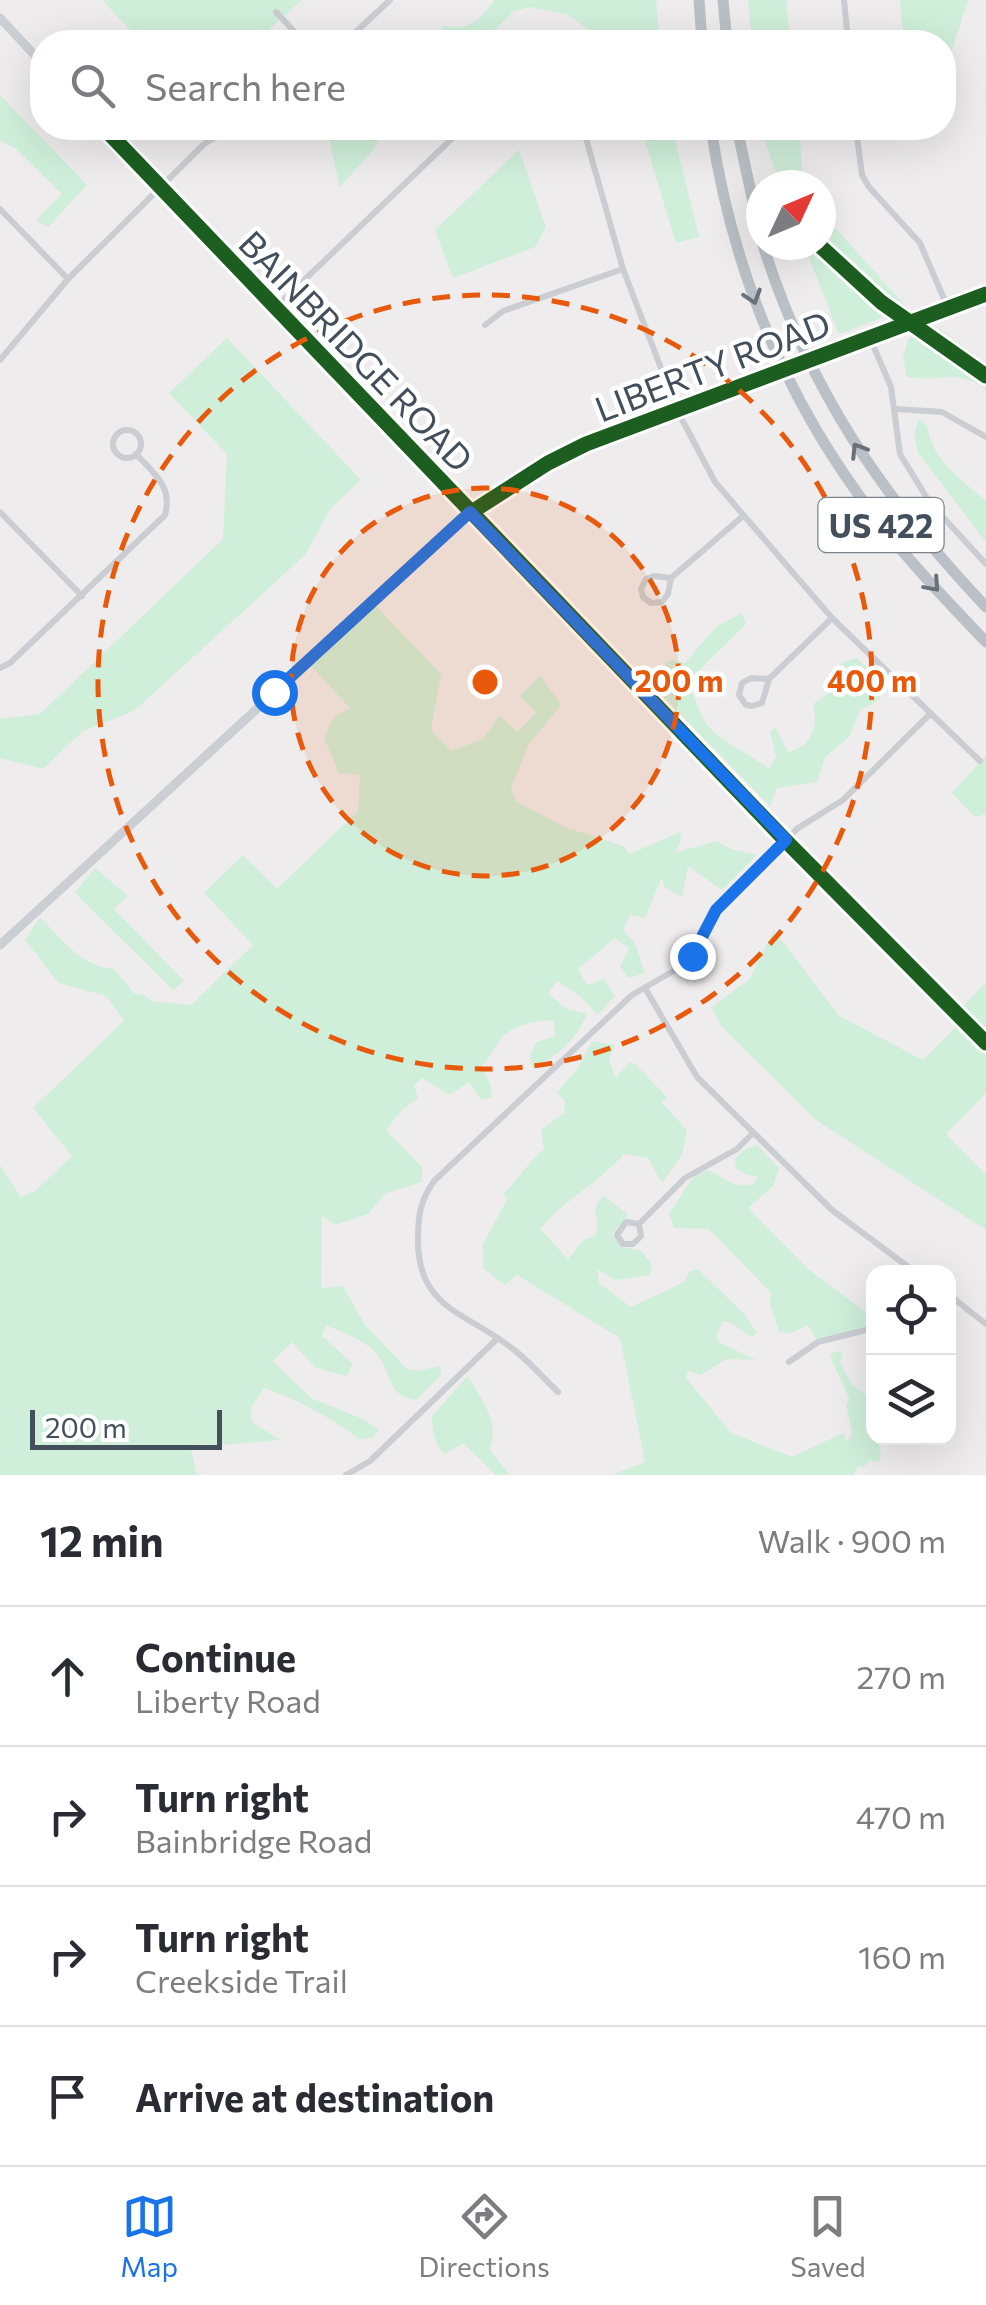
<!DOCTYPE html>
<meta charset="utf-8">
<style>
body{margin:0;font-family:Commissioner,sans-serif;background:#f7f7f7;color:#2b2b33}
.controls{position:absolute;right:30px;bottom:30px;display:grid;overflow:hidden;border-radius:20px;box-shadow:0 10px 40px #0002}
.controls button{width:90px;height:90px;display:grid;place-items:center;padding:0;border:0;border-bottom:2px solid #e1e1e2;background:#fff;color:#2b2b33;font:50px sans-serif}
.compass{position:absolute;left:746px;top:170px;width:90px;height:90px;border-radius:50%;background:#fff;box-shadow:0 10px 40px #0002;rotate:46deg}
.scale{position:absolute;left:30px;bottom:25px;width:192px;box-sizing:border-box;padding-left:10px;border:5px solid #434f5a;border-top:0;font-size:28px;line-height:35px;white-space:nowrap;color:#434f5a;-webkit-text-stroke:8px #fff;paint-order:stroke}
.stop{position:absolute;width:30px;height:30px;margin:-22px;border:8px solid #1a73e8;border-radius:50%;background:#fff}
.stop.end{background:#1a73e8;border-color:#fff;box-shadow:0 2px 10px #0008}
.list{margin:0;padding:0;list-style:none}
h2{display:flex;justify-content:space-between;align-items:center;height:130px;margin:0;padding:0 40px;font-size:42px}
h2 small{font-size:32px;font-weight:400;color:#7c7c81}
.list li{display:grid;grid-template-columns:65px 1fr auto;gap:30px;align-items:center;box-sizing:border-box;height:140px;padding:0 40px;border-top:2px solid #e1e1e2}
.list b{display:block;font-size:38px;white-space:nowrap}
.list p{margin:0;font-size:32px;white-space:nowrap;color:#7c7c81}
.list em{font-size:32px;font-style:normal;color:#7c7c81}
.icon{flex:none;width:55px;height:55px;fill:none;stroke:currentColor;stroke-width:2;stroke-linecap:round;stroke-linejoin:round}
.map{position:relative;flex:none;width:986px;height:1475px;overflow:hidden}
.search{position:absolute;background:#fff;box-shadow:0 10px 40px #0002;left:30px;right:30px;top:30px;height:110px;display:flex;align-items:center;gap:25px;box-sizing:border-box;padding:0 35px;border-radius:40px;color:#7c7c81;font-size:38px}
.sheet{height:690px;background:#fff}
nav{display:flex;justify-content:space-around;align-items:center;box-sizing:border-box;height:140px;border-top:2px solid #e1e1e2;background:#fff;font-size:28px;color:#7c7c81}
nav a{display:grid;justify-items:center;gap:5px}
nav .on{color:#1a73e8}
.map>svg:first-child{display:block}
.green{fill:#cfefda}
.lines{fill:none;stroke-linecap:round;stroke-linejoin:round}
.street{stroke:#cacdd1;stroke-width:6}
.secondary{stroke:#cbced2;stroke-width:9}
.highway{stroke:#bac0c5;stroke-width:11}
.cycleway-casing{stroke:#fff;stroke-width:21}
.cycleway{stroke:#1b5e20;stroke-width:15}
.oneway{stroke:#67717a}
.route{stroke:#1a73e8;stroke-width:12}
.ring{fill:none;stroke:#e8590c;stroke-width:5;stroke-dasharray:18 12}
.labels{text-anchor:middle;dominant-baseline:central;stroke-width:9;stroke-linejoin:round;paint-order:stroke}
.shield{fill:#fff;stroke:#7b848c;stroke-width:2.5}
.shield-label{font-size:32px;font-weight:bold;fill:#434f5a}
.street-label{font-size:35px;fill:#434f5a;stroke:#fff}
.centre{fill:#e8590c;stroke:#fff;stroke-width:5}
.ring-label{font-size:30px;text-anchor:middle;font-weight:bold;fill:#e8590c;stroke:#fff;stroke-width:9;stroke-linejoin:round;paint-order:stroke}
</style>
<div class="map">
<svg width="986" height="1475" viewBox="0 0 986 1475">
<rect width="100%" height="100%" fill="#eeecec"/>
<g class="green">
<polygon points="102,0 302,0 255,42 142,42"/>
<path d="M 494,0 L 656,0 L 660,42 L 604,42 L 569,15 L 530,7 L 514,11 L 483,42 L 427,42 L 445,26 C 470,31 481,19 494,0 Z"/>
<polygon points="748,0 786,0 790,42 752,42"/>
<polygon points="900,0 968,0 944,74 944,42 904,42"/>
<polygon points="0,95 87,185 48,227 36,220 62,194 15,148 0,141"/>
<polygon points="326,128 385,128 373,150 340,187"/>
<polygon points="641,128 672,128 699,237 676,243"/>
<polygon points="760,128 799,128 803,177 808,185 781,185"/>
<polygon points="519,150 546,227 535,247 453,278 435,230"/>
<polygon points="821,207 830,222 907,308 839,334 804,245 821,245"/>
<path d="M 935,326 L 986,363 L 986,389 C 952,367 942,383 907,377 L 903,357 L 908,339 Z"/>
<polygon points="227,338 361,480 331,508 305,555 134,711 83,731 43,769 0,758 0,719 40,714 223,539 227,454 169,393"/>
<path d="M 919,419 L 927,426 C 933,462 960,478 986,501 L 986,542 L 918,453 L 914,434 Z"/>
<path d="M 372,602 L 441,674 L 431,730 L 451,751 L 483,739 L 500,715 L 517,732 L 536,713 L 520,696 L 540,675 L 561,705 L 529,744 L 511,788 L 517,802 L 567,828 L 623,846 L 630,854 L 680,832 L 681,840 L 675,853 L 716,841 L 731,849 L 757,855 L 722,890 L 688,866 L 682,897 L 664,887 L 662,877 L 645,918 L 630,915 L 623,930 L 635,943 L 645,973 L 628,978 L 620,967 L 629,948 L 615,938 L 578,969 L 587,985 L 604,979 L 615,996 L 598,1015 L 582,998 L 557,981 L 548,993 L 566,1009 L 587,1014 C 575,1041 559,1055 532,1068 L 530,1055 L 537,1042 L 555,1036 L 554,1021 C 537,1019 512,1025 501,1039 C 493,1049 492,1056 481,1066 L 491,1085 L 491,1098 L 481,1099 L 469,1082 L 449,1095 L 422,1078 L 414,1085 L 418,1098 L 401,1111 L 386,1130 L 422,1167 L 422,1182 L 386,1193 L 368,1214 L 335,1225 L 322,1216 L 321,1288 L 343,1286 L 365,1325 L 407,1369 L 417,1371 L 440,1366 L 441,1375 L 416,1400 C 386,1397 392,1371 376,1353 C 365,1340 341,1332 326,1325 L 322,1336 L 353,1364 L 347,1376 L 316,1368 L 292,1342 L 273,1361 L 311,1398 L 363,1419 L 379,1430 L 372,1438 L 359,1439 C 334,1419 294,1398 264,1388 L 250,1409 L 252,1422 L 280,1440 L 223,1445 L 196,1444 L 191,1449 L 197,1475 L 0,1475 L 0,1165 L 21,1197 L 34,1192 L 72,1156 L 33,1108 L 124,1021 L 106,996 L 59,983 L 25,940 L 40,917 C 61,939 82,967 114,969 L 135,994 L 144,995 L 152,1001 L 191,1005 L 253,945 L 204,893 L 243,855 L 277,889 L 358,811 L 360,775 L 339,773 L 324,738 C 330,723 335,713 351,709 L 307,662 Z"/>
<path d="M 742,613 L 746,624 L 688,681 C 694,695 699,714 708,726 C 721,742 752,755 769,769 L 776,756 L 770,731 L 776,728 L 788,752 C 812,747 819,725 813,704 L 832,691 L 852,690 L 834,673 L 843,662 L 857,658 L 880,682 L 880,699 L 860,710 L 849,737 L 825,757 L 817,782 L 777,788 L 770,806 L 648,681 L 670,660 L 685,663 L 716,627 Z"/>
<polygon points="986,756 986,814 975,817 952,793"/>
<polygon points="95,868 128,896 114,909 184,981 173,990 75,893"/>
<polygon points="774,930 839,1016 923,1060 963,1020 957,1013 986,982 986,1093 946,1134 986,1175 986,1230 816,1120 721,1026 711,1007 749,980"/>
<path d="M 592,1041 L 615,1045 L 609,1058 L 615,1078 L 629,1063 L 634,1063 L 667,1097 L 662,1103 L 687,1130 L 682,1155 L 662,1183 L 648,1158 L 624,1154 C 600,1182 565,1199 540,1229 L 568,1259 L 584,1240 L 595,1236 L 598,1228 L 595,1208 L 603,1195 L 628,1215 L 612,1234 L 622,1247 L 641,1251 L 651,1263 L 650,1275 L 615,1280 L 597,1269 L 599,1283 L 631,1307 L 684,1282 L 690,1271 L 698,1269 L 745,1315 L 757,1333 L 751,1337 L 733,1324 L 723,1321 L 717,1335 L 719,1342 L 756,1360 L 726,1359 L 701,1375 L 688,1371 L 686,1378 L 731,1433 L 792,1457 L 843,1433 L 848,1443 L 852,1433 L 846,1404 L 850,1400 L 830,1356 L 834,1352 L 843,1351 L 840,1363 L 852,1385 L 873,1400 L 874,1438 L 877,1438 L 881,1454 L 879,1462 L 870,1460 L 863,1468 L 858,1466 L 854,1475 L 612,1475 L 645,1462 L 620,1338 L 517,1275 L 505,1285 L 483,1268 L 483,1244 L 508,1198 L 502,1195 C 518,1181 527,1163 544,1149 L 541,1130 L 564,1113 L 565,1102 L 557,1093 L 577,1069 Z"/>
<path d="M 757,1145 L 779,1168 L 773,1186 L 748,1208 L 809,1270 L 873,1317 L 873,1328 L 818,1342 L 808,1325 L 789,1334 L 779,1331 L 770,1304 L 771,1293 L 709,1229 L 674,1228 L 669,1214 L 694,1176 L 709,1170 C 724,1179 736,1189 753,1184 L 758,1176 L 747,1175 L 736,1168 L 735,1159 L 744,1150 Z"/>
<path d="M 468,1376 C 480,1398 502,1424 489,1449 L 510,1475 L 496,1475 L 463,1443 L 445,1454 C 434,1444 432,1429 432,1416 Z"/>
</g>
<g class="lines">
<g class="street">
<polyline points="844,0 848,42"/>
<polyline points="276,12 304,42"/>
<polyline points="345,42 390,0"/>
<polyline points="583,128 623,269 677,410 715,482 832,618 980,761"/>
<polyline points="856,128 862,175 869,187 920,243 948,308"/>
<polyline points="0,209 68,279"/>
<polyline points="275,308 463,128"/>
<polyline points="485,325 503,311 623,269"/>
<polyline points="870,338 891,387 900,454 930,503 986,564"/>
<polyline points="0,360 68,279 204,144 218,136 245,128"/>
<polyline points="896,409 942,412 986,437"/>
<circle cx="127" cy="444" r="14"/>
<polyline points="0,512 82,596"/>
<polyline points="671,578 668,594 662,602 651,603 643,597 641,589 646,579 654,576 671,578 743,516"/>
<path d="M 0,668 L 10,663 L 165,515 C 173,487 154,473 136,454"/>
<polyline points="769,679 762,703 752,706 746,705 739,695 742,683 751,678 769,679 832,618"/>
<polyline points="645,988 697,1077 832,1210 915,1272"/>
<polyline points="639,1224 626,1222 617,1235 623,1244 633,1244 641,1236 639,1224 685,1178 737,1149 752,1134"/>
<polyline points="948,1294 986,1324"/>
<polyline points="789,1362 818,1342 874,1328"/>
<path d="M 558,1392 C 543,1378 529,1361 513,1349 C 467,1312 418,1310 418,1240 C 418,1216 420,1201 434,1181 L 632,995 L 682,966 L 697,948 L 723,901 L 798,828 L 843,800 L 931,713"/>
<polyline points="346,1475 370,1461 498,1338"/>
</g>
<g class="secondary">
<polyline points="0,18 42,63"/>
<polyline points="104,128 786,841 986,1043"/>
<polyline points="0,945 470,513 548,463 586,444 986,294"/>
</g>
<g class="highway">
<polyline points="699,0 702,42"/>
<polyline points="723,0 727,42"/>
<path d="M 711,128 C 731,262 781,388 861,498 C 898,550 942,596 986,642"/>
<polyline points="737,128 761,239"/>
<path d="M 763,245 C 808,389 883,498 986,607"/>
</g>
<g class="cycleway-casing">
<g id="cycleway">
<polyline points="104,128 786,841 986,1043"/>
<polyline points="819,245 881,302 986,376"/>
<polyline points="470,513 548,463 586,444 986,294"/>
</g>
</g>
<use href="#cycleway" class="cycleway"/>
</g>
<defs><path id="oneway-chevron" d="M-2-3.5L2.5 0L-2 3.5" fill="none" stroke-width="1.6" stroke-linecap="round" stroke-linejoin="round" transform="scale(2.5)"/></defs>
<g class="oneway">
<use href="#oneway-chevron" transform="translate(753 297) rotate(72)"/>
<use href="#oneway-chevron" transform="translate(858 450) rotate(-122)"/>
<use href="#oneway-chevron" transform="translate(933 585) rotate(48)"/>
</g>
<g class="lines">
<polyline class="route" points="274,692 470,512 786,840 716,910 692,956"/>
</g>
<circle cx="485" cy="682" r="194" fill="#e8590c" fill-opacity=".12"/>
<g class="ring">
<circle cx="485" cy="682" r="194"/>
<circle cx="485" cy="682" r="387"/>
</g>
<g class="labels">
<rect class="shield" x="818.5" y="498" width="125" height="54" rx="8"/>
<g class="shield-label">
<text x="881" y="525">US 422</text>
</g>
<g class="street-label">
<text transform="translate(357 350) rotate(46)">BAINBRIDGE ROAD</text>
<text transform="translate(712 365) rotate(-21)">LIBERTY ROAD</text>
</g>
</g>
<circle cx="485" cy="682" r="15" class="centre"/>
<g class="ring-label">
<text x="679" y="692">200 m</text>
<text x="872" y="692">400 m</text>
</g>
</svg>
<div class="controls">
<button><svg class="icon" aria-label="locate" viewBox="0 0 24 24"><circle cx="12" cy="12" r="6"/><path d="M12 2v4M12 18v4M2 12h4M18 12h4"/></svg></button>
<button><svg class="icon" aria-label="layers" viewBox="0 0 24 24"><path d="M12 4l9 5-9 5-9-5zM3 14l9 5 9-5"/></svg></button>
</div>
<svg class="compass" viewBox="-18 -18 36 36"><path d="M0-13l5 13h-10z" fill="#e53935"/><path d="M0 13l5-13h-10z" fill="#7c7c81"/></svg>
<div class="scale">200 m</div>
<div class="stop" style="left:274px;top:692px"></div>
<div class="stop end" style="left:692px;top:956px"></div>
<div class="search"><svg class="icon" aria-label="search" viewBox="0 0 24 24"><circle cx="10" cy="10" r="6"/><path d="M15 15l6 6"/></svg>Search here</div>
</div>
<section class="sheet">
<h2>12 min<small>Walk · 900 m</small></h2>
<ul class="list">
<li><svg class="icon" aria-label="ahead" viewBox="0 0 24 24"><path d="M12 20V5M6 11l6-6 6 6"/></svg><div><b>Continue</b><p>Liberty Road</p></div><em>270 m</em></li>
<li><svg class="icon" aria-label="right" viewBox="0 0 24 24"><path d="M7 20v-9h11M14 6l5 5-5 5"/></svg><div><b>Turn right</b><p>Bainbridge Road</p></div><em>470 m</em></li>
<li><svg class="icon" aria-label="right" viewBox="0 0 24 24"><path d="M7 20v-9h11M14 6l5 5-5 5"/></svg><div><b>Turn right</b><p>Creekside Trail</p></div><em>160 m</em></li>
<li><svg class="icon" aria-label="arrive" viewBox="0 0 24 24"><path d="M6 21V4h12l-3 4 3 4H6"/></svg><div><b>Arrive at destination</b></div></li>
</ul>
</section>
<nav>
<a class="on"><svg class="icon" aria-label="map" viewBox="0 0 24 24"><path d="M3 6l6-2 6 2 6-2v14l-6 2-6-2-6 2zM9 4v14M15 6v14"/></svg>Map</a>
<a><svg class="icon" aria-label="directions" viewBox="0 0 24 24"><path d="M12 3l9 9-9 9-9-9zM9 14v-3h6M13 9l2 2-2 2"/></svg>Directions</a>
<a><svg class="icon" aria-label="saved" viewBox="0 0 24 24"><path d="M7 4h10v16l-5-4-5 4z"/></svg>Saved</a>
</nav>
